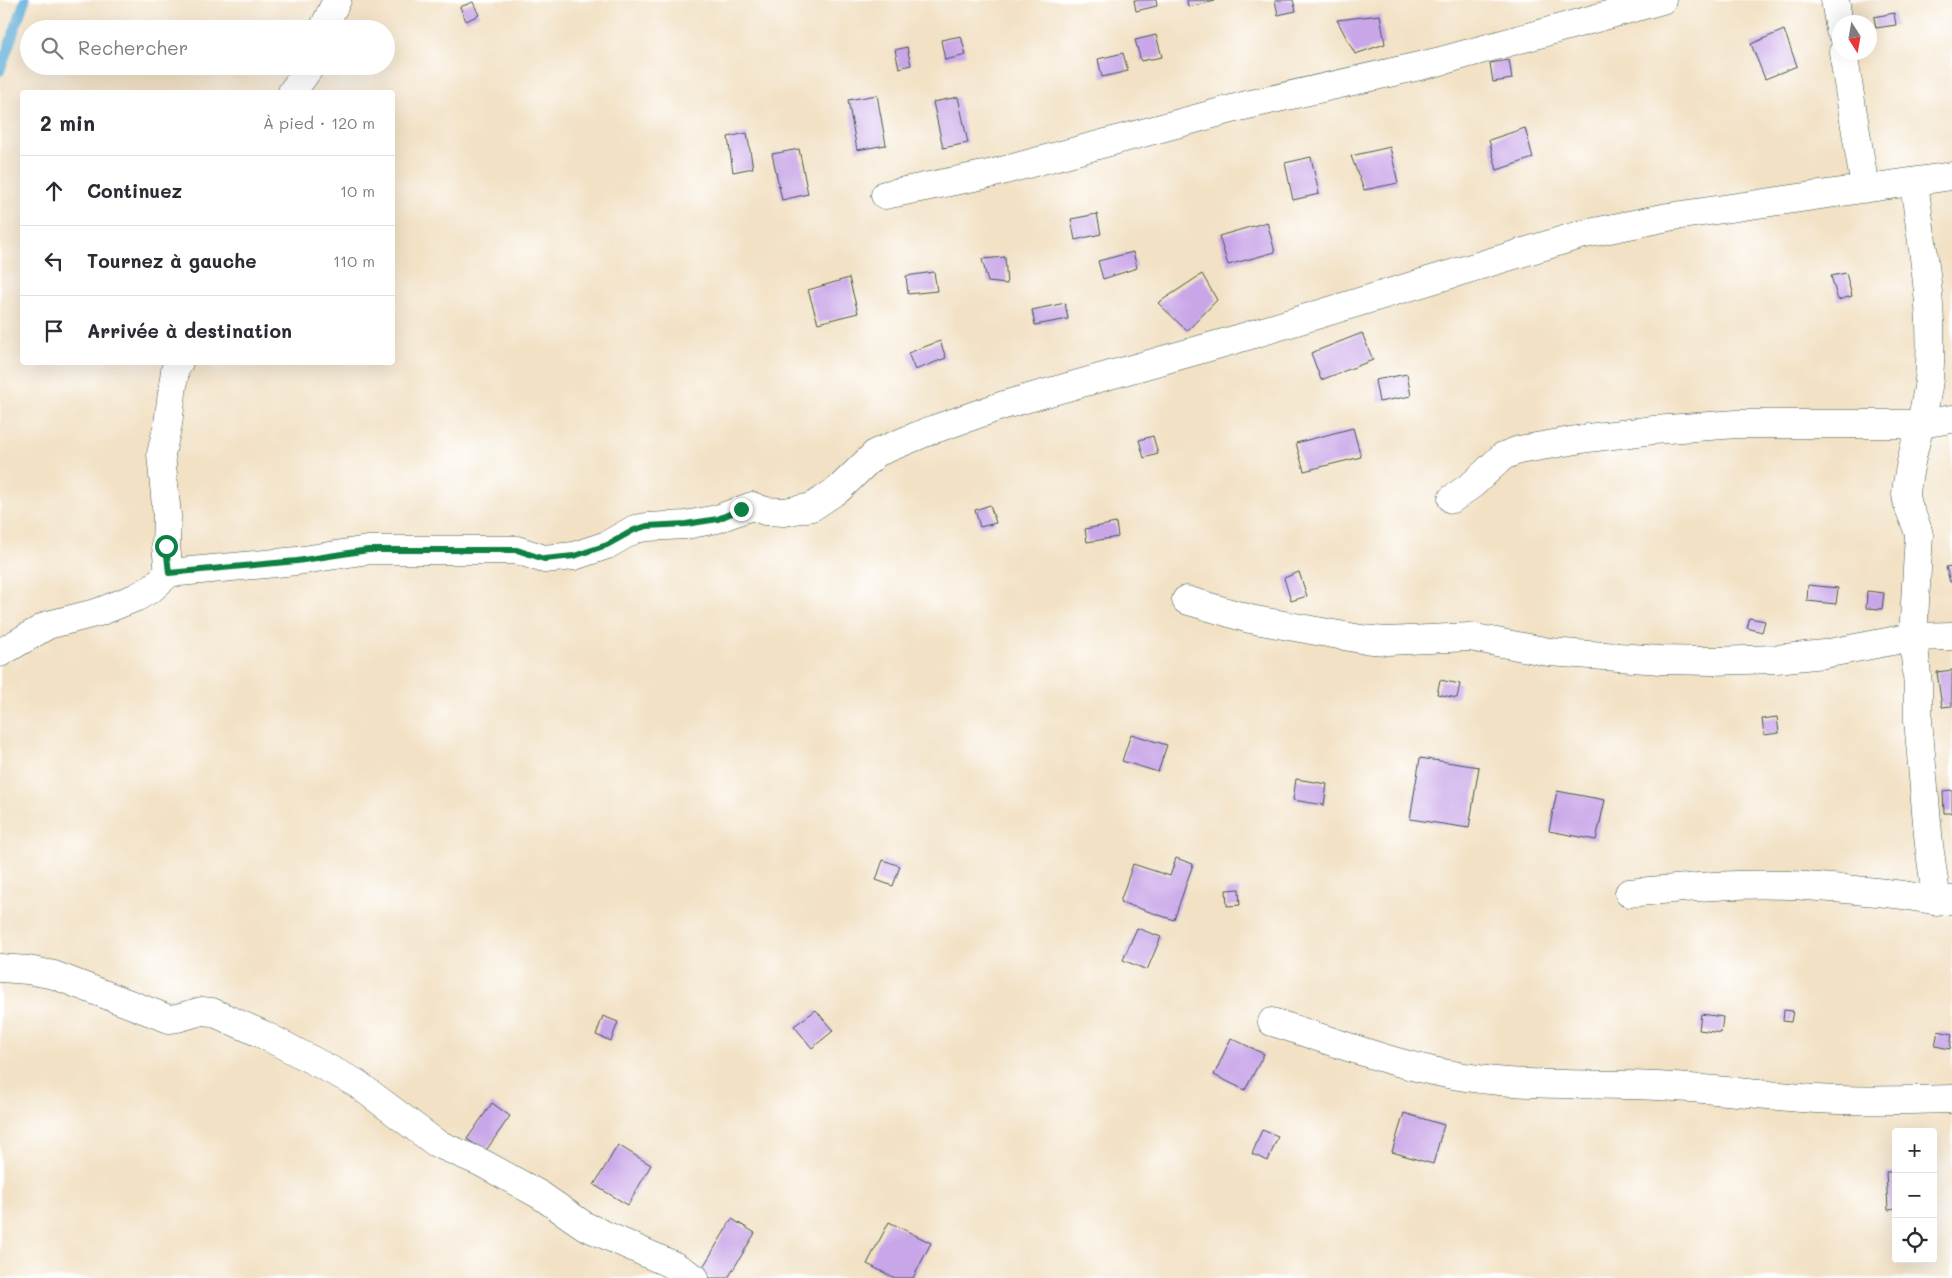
<!DOCTYPE html>
<html lang="fr">
<meta charset="utf-8">
<style>
body{margin:0;font-family:Mali,sans-serif;background:#f2f2f3;color:#2b2b33}
.controls{position:absolute;right:15px;bottom:15px;display:grid;overflow:hidden;border-radius:5px;box-shadow:0 5px 20px #0002}
.controls button{width:45px;height:45px;display:grid;place-items:center;padding:0;border:0;border-bottom:1px solid #e1e1e2;background:#fff;color:#2b2b33;font:25px sans-serif}
.compass{position:absolute;left:1832px;top:15px;width:45px;height:45px;border-radius:50%;background:#fff;box-shadow:0 5px 20px #0002;rotate:169deg}
.stop{position:absolute;width:15px;height:15px;margin:-11px;border:4px solid #0b8043;border-radius:50%;background:#fff}
.stop.end{background:#0b8043;border-color:#fff;box-shadow:0 1px 5px #0008}
.list{margin:0;padding:0;list-style:none}
h2{display:flex;justify-content:space-between;align-items:center;height:65px;margin:0;padding:0 20px;font-size:21px}
h2 small{font-size:16px;font-weight:400;color:#7c7c81}
.list li{display:grid;grid-template-columns:32px 1fr auto;gap:15px;align-items:center;box-sizing:border-box;height:70px;padding:0 20px;border-top:1px solid #e1e1e2}
.list b{display:block;font-size:19px;white-space:nowrap}
.list em{font-size:16px;font-style:normal;color:#7c7c81}
.icon{flex:none;width:28px;height:28px;fill:none;stroke:currentColor;stroke-width:2;stroke-linecap:round;stroke-linejoin:round}
.map{position:relative;flex:none;width:1952px;height:1278px;overflow:hidden}
.search{position:absolute;background:#fff;box-shadow:0 5px 20px #0002;left:20px;top:20px;width:375px;height:55px;display:flex;align-items:center;gap:12px;box-sizing:border-box;padding:0 18px;border-radius:28px;color:#7c7c81;font-size:19px}
.panel{position:absolute;background:#fff;box-shadow:0 5px 20px #0002;left:20px;top:90px;width:375px;height:275px;border-radius:5px}
.map>svg:first-child{display:block}
.lines{fill:none;stroke-linecap:round;stroke-linejoin:round}
.stream{stroke:#5dadd8;stroke-width:10}
.building{fill:#c9a6e8}
.street-casing{stroke:#3f564a;stroke-width:29}
.street{stroke:#fff;stroke-width:28}
.route{stroke:#0b8043;stroke-width:6}
</style>
<div class="map">
<svg width="1952" height="1278" viewBox="0 0 1952 1278">
<rect width="100%" height="100%" fill="#fff"/>
<filter id="ink" filterUnits="userSpaceOnUse"><feTurbulence type="fractalNoise" baseFrequency=".02" numOctaves="2"/><feDisplacementMap in="SourceGraphic" scale="10" xChannelSelector="R" yChannelSelector="G"/><feConvolveMatrix kernelMatrix="1 2 1 2 8 2 1 2 1" color-interpolation-filters="sRGB"/></filter>
<filter id="wash" filterUnits="userSpaceOnUse"><feTurbulence type="fractalNoise" baseFrequency=".0096" numOctaves="4" result="noise"/><feDisplacementMap in="SourceGraphic" scale="20" xChannelSelector="R" yChannelSelector="G"/><feGaussianBlur stdDeviation="1.12" result="paint"/><feColorMatrix in="noise" values="0 0 0 0 0 0 0 0 0 0 0 0 0 0 0 0 0 1.4 0 .05"/><feComposite in="paint" operator="in"/></filter>
<g filter="url(#wash)">
<rect width="100%" height="100%" fill="#f2e1c4"/>
<g class="lines">
<polyline class="stream" points="0,71 25,0"/>
</g>
<g id="blocks">
<g class="building">
<polygon points="1134,0 1156,0 1157,6 1136,11"/>
<polygon points="1187,0 1215,0 1215,1 1188,7"/>
<polygon points="1275,0 1293,0 1296,11 1278,15"/>
<polygon points="473,2 479,15 466,21 460,7"/>
<polygon points="1894,13 1896,25 1876,28 1874,17"/>
<polygon points="1380,15 1385,44 1355,54 1337,20"/>
<polygon points="1784,30 1797,66 1765,79 1751,44"/>
<polygon points="1156,35 1162,57 1141,61 1135,40"/>
<polygon points="961,36 966,55 945,60 941,40"/>
<polygon points="907,47 911,65 899,68 895,50"/>
<polygon points="1123,53 1128,71 1102,77 1098,59"/>
<polygon points="1509,60 1512,79 1493,82 1490,63"/>
<polygon points="877,95 886,145 857,150 848,100"/>
<polygon points="958,97 968,143 943,148 933,102"/>
<polygon points="1525,128 1533,158 1497,170 1489,140"/>
<polygon points="747,133 753,168 733,172 728,137"/>
<polygon points="1390,147 1398,183 1364,190 1351,156"/>
<polygon points="799,149 808,194 782,200 772,154"/>
<polygon points="1311,157 1319,194 1293,200 1285,163"/>
<polygon points="1097,214 1101,234 1075,240 1071,219"/>
<polygon points="1267,222 1275,252 1228,265 1219,236"/>
<polygon points="1133,252 1137,268 1103,279 1098,261"/>
<polygon points="1005,257 1007,284 988,282 982,259"/>
<polygon points="934,272 937,291 908,294 906,276"/>
<polygon points="1846,273 1852,296 1838,300 1831,276"/>
<polygon points="1202,274 1217,300 1187,331 1158,303"/>
<polygon points="849,278 858,313 818,323 808,290"/>
<polygon points="1065,303 1068,319 1035,325 1032,310"/>
<polygon points="1362,333 1373,360 1321,380 1311,353"/>
<polygon points="940,341 946,358 915,370 908,353"/>
<polygon points="1407,374 1411,396 1379,402 1375,380"/>
<polygon points="1353,428 1361,457 1304,471 1296,443"/>
<polygon points="1153,436 1158,454 1144,458 1139,440"/>
<polygon points="990,505 996,523 980,527 975,510"/>
<polygon points="1116,523 1118,537 1087,542 1085,529"/>
<polygon points="1952,566 1952,582 1950,582 1946,567"/>
<polygon points="1299,572 1307,596 1291,601 1284,578"/>
<polygon points="1808,585 1838,588 1836,604 1807,601"/>
<polygon points="1867,591 1884,593 1882,609 1866,608"/>
<polygon points="1750,618 1765,621 1762,632 1747,628"/>
<polygon points="1952,670 1952,706 1942,707 1937,672"/>
<polygon points="1440,680 1460,684 1457,698 1437,694"/>
<polygon points="1777,717 1779,733 1764,735 1762,719"/>
<polygon points="1131,734 1167,745 1158,772 1122,761"/>
<polygon points="1420,758 1479,767 1469,828 1410,819"/>
<polygon points="1296,779 1327,784 1324,805 1293,800"/>
<polygon points="1952,790 1952,813 1944,813 1943,791"/>
<polygon points="1557,791 1605,800 1596,840 1549,831"/>
<polygon points="1176,858 1193,864 1174,920 1120,902 1133,864 1170,876"/>
<polygon points="883,860 900,866 893,886 876,880"/>
<polygon points="1239,889 1240,905 1227,906 1226,890"/>
<polygon points="1137,928 1161,937 1147,970 1123,960"/>
<polygon points="816,1010 833,1031 812,1048 794,1026"/>
<polygon points="1784,1010 1793,1011 1791,1022 1783,1021"/>
<polygon points="1701,1014 1723,1017 1721,1033 1699,1030"/>
<polygon points="603,1016 618,1022 611,1041 596,1035"/>
<polygon points="1938,1031 1952,1034 1950,1049 1935,1046"/>
<polygon points="1231,1038 1264,1054 1245,1090 1214,1075"/>
<polygon points="492,1103 510,1116 485,1152 467,1139"/>
<polygon points="1404,1113 1444,1125 1433,1164 1392,1152"/>
<polygon points="1262,1130 1278,1136 1268,1161 1252,1154"/>
<polygon points="618,1145 651,1165 628,1205 594,1185"/>
<polygon points="1886,1172 1896,1172 1896,1209 1888,1210"/>
<polygon points="732,1219 755,1233 728,1278 710,1278 700,1272"/>
<polygon points="889,1222 931,1243 913,1278 895,1278 867,1264"/>
</g>
</g>
</g>
<g filter="url(#ink)">
<use href="#blocks" fill-opacity="0" stroke="#3f564a" stroke-width="1"/>
<g class="lines">
<g class="street-casing">
<g id="street">
<polyline points="1835,0 1840,30"/>
<polyline points="323,29 337,0"/>
<polyline points="1843,52 1865,188"/>
<polyline points="292,92 311,66"/>
<path d="M 1914,182 C 1922,247 1935,313 1929,379 C 1925,418 1909,455 1906,494 C 1907,510 1916,520 1919,535 L 1913,637 L 1918,685 L 1918,720 L 1929,845 L 1937,902"/>
<polyline points="885,195 994,173 1243,106 1437,62 1662,0"/>
<polyline points="1452,499 1473,484 1503,456 1519,450 1588,438 1654,430 1737,424 1921,424 1952,419"/>
<polyline points="169,573 166,546 167,516 161,454 168,424 175,370 179,362"/>
<polyline points="1186,600 1250,619 1361,639 1387,641 1470,637 1549,652 1660,660 1713,661 1776,659 1824,654 1913,637 1952,636"/>
<polyline points="0,653 48,625 99,612 137,597 151,589 169,573 297,561 368,550 517,550 544,559 574,556 607,545 635,529 647,527 686,525 717,519 752,506 765,511 784,512 812,507 839,489 876,453 929,431 1004,405 1227,342 1580,235 1668,217 1952,176"/>
<path d="M 1629,893 C 1692,887 1755,881 1819,887 C 1845,889 1870,891 1895,894 C 1916,896 1931,902 1952,900"/>
<polyline points="0,968 28,970 54,975 169,1019 177,1018 202,1011 212,1012 262,1034 356,1083 436,1143 482,1163 540,1195 585,1226 675,1266 695,1278"/>
<path d="M 1272,1022 C 1336,1042 1399,1067 1465,1077 C 1528,1087 1594,1083 1657,1086 C 1705,1088 1753,1094 1801,1098 C 1851,1102 1902,1100 1952,1099"/>
</g>
</g>
<use href="#street" class="street"/>
</g>
</g>
<g class="lines" filter="url(#ink)">
<polyline class="route" points="166,546 169,573 297,561 368,550 517,550 544,559 574,556 607,545 634,530 647,526 686,524 718,519 741,509"/>
</g>
</svg>
<div class="controls">
<button>+</button>
<button>−</button>
<button><svg class="icon" aria-label="locate" viewBox="0 0 24 24"><circle cx="12" cy="12" r="6"/><path d="M12 2v4M12 18v4M2 12h4M18 12h4"/></svg></button>
</div>
<svg class="compass" viewBox="-18 -18 36 36"><path d="M0-13l5 13h-10z" fill="#e53935"/><path d="M0 13l5-13h-10z" fill="#7c7c81"/></svg>
<div class="stop" style="left:166px;top:546px"></div>
<div class="stop end" style="left:741px;top:509px"></div>
<div class="search"><svg class="icon" aria-label="search" viewBox="0 0 24 24"><circle cx="10" cy="10" r="6"/><path d="M15 15l6 6"/></svg>Rechercher</div>
<section class="panel">
<h2>2 min<small>À pied · 120 m</small></h2>
<ul class="list">
<li><svg class="icon" aria-label="ahead" viewBox="0 0 24 24"><path d="M12 20V5M6 11l6-6 6 6"/></svg><div><b>Continuez</b></div><em>10 m</em></li>
<li><svg class="icon" aria-label="left" viewBox="0 0 24 24"><path d="M17 20v-9H6M10 6l-5 5 5 5"/></svg><div><b>Tournez à gauche</b></div><em>110 m</em></li>
<li><svg class="icon" aria-label="arrive" viewBox="0 0 24 24"><path d="M6 21V4h12l-3 4 3 4H6"/></svg><div><b>Arrivée à destination</b></div></li>
</ul>
</section>
</div>
